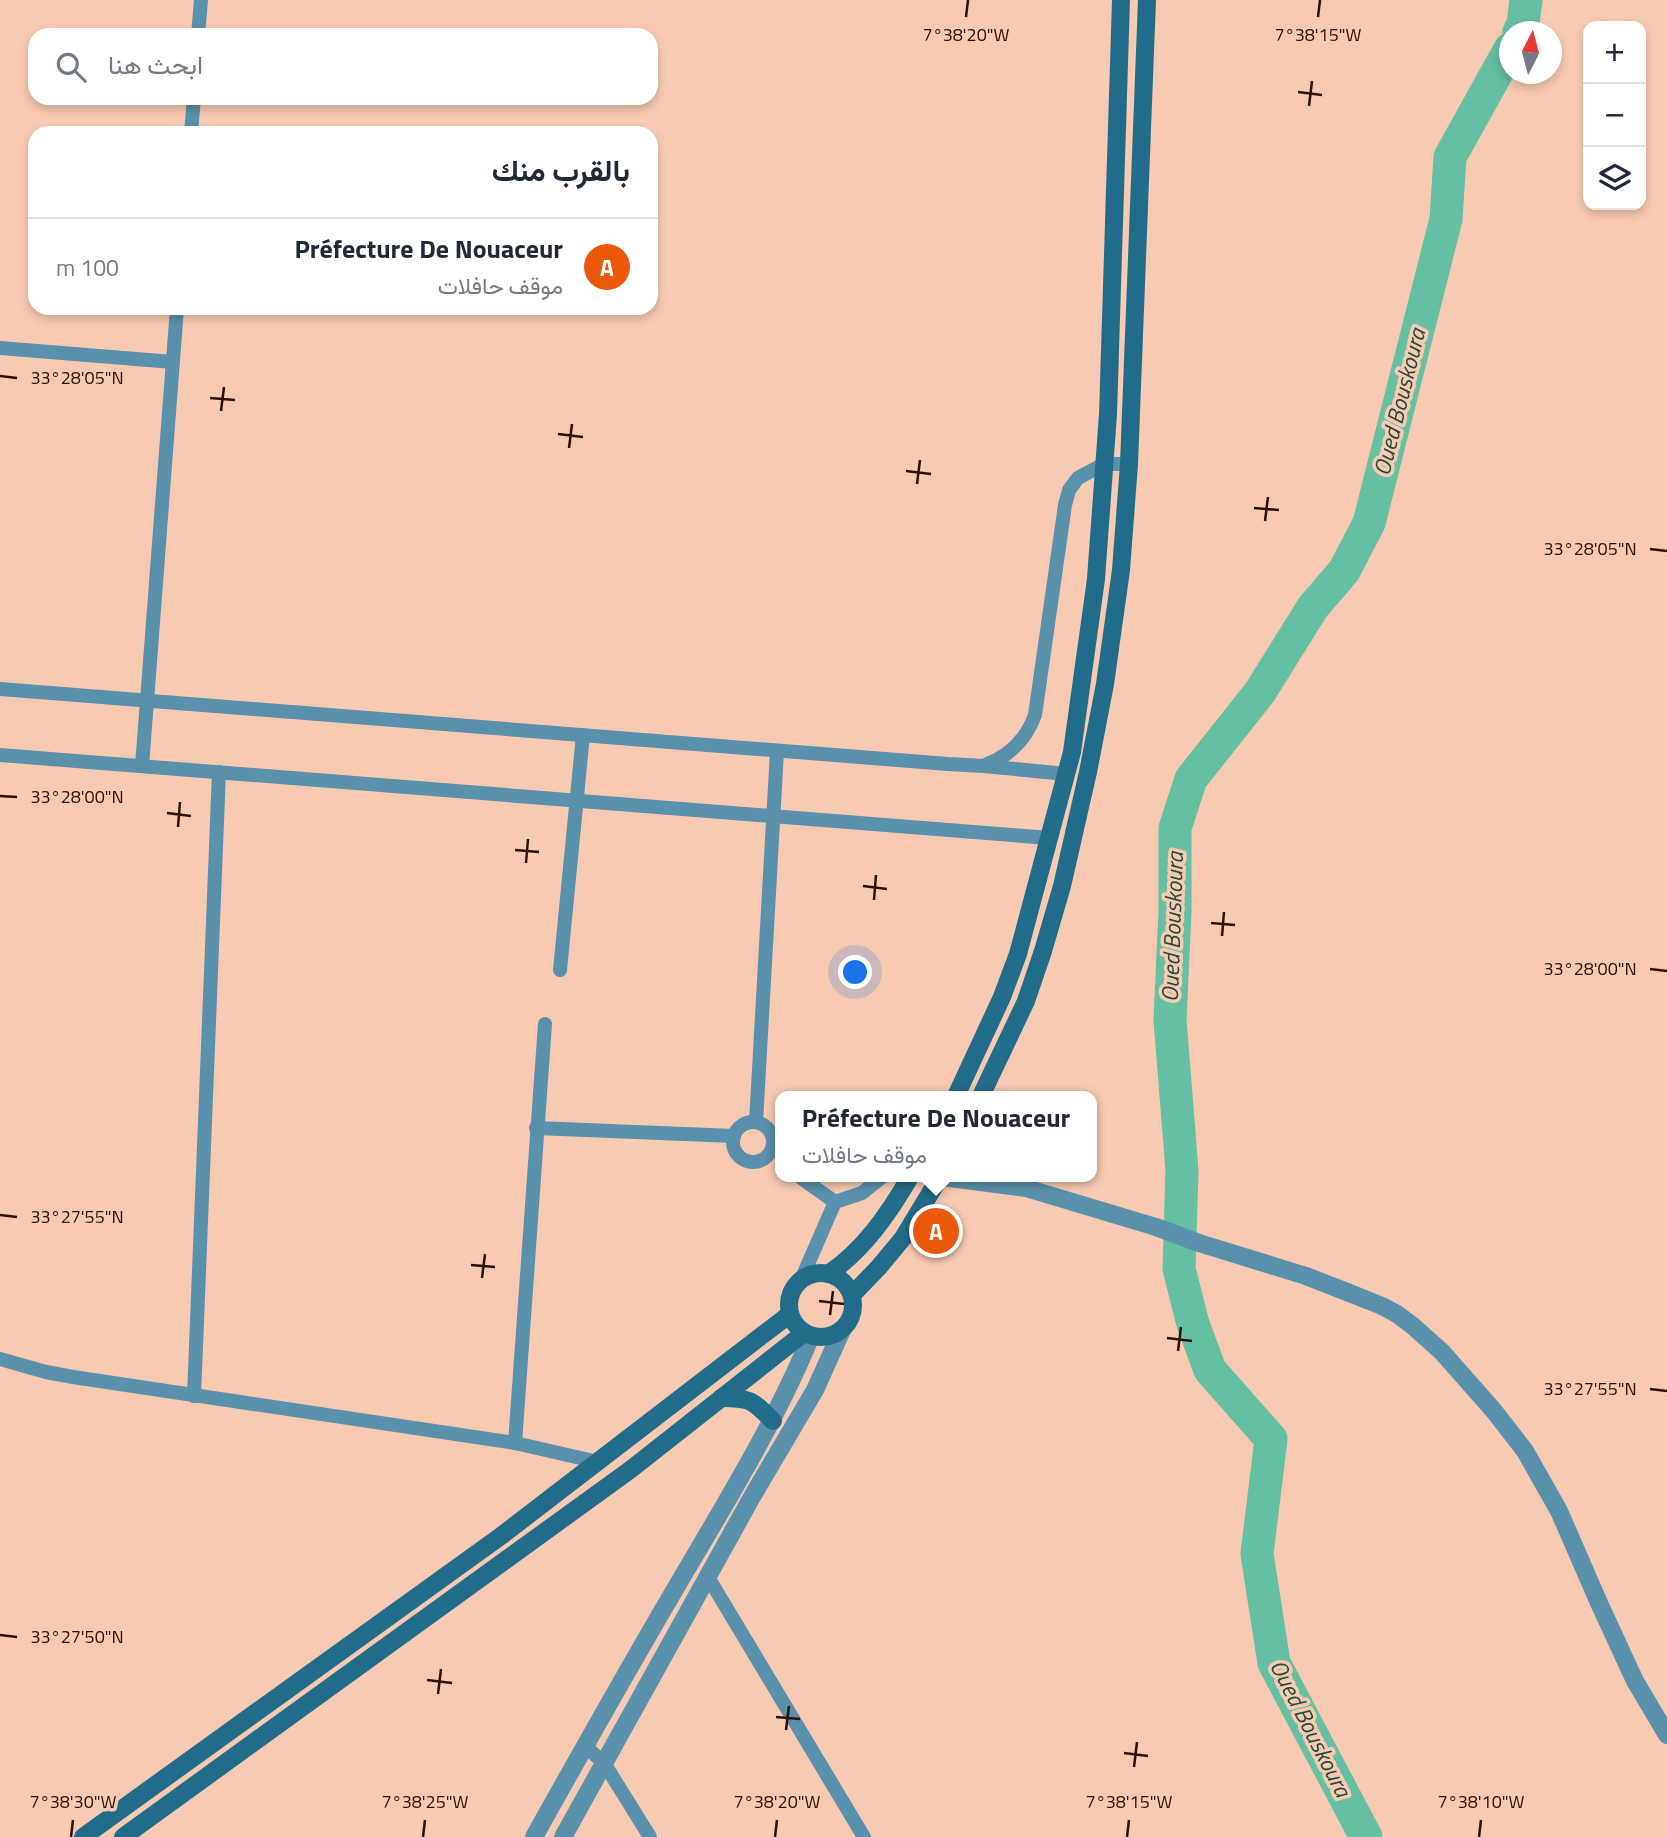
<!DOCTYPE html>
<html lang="ar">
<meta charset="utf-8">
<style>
body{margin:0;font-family:"Titillium Web",Vazirmatn,sans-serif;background:#f6f6f7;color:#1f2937;direction:rtl}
.controls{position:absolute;right:21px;top:21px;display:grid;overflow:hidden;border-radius:14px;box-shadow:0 4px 10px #0003}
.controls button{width:63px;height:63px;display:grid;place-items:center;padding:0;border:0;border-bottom:2px solid #e0e1e3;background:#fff;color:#1f2937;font:35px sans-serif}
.compass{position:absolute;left:1499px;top:21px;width:63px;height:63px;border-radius:50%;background:#fff;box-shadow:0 4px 10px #0003;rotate:6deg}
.you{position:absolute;left:856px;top:973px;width:24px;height:24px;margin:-18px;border:5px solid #fff;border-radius:50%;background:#1a73e8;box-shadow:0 0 0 10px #1a73e833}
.badge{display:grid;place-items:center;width:46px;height:46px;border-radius:50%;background:#ea580c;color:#fff;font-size:23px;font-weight:700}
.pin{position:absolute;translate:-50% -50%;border:4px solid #fff;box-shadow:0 2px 7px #0006}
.popup{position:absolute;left:775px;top:1091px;width:322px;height:91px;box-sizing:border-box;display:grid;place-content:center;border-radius:14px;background:#fff;filter:drop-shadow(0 2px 5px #0005);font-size:23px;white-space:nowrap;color:#747a83}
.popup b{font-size:26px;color:#1f2937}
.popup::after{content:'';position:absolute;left:50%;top:100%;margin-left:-14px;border:14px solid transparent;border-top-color:#fff}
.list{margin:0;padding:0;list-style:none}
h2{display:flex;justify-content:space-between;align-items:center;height:91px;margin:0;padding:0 28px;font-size:30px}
h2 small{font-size:23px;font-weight:400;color:#747a83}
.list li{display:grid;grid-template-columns:46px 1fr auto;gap:21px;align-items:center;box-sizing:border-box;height:98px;padding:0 28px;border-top:2px solid #e0e1e3}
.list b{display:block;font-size:26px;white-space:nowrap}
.list p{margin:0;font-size:23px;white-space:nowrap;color:#747a83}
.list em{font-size:23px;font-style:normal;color:#747a83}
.icon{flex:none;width:38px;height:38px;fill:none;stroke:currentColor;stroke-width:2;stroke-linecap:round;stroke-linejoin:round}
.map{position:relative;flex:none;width:1667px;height:1837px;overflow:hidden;direction:ltr}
.search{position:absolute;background:#fff;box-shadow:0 4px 10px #0003;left:28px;top:28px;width:630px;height:77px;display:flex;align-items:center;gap:18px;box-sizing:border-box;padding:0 24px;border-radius:21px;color:#747a83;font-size:26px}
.panel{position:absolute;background:#fff;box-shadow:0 4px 10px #0003;left:28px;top:126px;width:630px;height:189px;border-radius:21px;direction:rtl}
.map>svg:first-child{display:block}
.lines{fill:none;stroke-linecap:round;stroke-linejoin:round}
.river{stroke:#65bfa2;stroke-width:33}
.minor{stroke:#5990ab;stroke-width:14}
.tertiary{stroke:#5990ab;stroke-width:18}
.secondary{stroke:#226c8b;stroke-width:18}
.ticks{fill:none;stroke:#2d1203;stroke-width:2.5}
.labels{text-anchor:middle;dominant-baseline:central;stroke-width:7;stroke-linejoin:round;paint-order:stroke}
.water-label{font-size:23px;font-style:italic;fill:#21493d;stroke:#f8cab1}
.ticks-label{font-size:18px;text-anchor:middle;fill:#2d1203;stroke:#f8cab1;stroke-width:7;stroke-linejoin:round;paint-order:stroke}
</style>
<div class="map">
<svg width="1667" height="1837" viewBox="0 0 1667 1837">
<rect width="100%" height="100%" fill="#f8cab1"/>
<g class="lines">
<g class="river">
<polyline points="1519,32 1523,24 1526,0"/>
<polyline points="1366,1837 1274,1663 1257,1554 1271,1439 1210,1370 1193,1324 1179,1269 1182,1171 1170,1020 1175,911 1175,828 1191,779 1260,692 1313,607 1344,571 1369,523 1446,219 1450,157 1510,49"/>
</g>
<g class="minor">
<polyline points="198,35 201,0"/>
<polyline points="191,133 194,98"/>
<polyline points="0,348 173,362"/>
<polyline points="0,689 948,764 984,766 1066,774"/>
<polyline points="0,755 1049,838"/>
<path d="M 985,765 C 1010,756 1026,740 1035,715 L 1065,505 L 1069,490 L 1078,478 L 1104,464 L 1129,464"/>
<polyline points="142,766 177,308"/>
<polyline points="560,970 583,735"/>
<polyline points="756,1122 777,751"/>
<circle cx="753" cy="1142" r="20"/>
<polyline points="536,1128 734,1136"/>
<polyline points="800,1177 835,1202"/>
<polyline points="801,1280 835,1202 862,1193 882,1177"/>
<polyline points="0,1359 46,1372 73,1377 515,1443 598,1462"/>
<polyline points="194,1396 219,772"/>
<polyline points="515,1443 545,1024"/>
<polyline points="708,1577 864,1837"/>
<polyline points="585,1746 604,1763 650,1837"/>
</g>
<g class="tertiary">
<polyline points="942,1177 1026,1188 1156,1227 1199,1243 1306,1276 1347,1292 1382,1306 1397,1314 1413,1326 1442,1352 1494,1411 1525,1451 1559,1511 1599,1603 1635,1681 1667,1735"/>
<path d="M 534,1837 C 582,1751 631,1664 681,1579 C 728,1499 776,1421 811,1336"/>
<polyline points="563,1837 753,1495 815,1390 842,1330"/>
</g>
<g class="secondary">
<polyline points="956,1096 1002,997 1018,954 1072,752 1096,579 1108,414 1121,0"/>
<polyline points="981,1096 1026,1001 1043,951 1062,886 1088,772 1105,684 1121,570 1129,464 1147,0"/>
<circle cx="821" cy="1305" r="32"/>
<path d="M 828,1274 C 864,1250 889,1213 910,1177"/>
<polyline points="852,1295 879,1267 903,1238 940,1177"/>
<path d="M 721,1398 C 751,1398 752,1400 773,1421"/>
<polyline points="83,1837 501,1536 790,1314"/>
<polyline points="123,1837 630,1470 804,1333"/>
</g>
</g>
<path class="ticks" d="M 966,17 L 968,0M 1318,17 L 1320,0M 1298,92 L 1322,95M 1309,106 L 1312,81M 0,376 L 17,378M 210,398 L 235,400M 221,411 L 224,387M 558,434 L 583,437M 569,448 L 572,424M 906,471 L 931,474M 917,484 L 920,460M 1254,508 L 1279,510M 1265,521 L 1268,497M 1650,549 L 1667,551M 0,796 L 17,797M 167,813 L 191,816M 178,827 L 180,802M 515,850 L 539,852M 526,863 L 528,839M 863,886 L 887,889M 874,900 L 876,875M 1211,923 L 1235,925M 1222,936 L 1224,912M 1650,969 L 1667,971M 0,1215 L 17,1217M 471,1265 L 495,1267M 482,1278 L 485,1254M 819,1301 L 844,1304M 830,1315 L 833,1291M 1167,1338 L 1192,1341M 1178,1351 L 1181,1327M 1650,1389 L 1667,1391M 0,1635 L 17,1637M 427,1680 L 452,1683M 438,1694 L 441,1669M 776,1717 L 800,1719M 786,1730 L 789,1706M 1124,1753 L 1148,1756M 1134,1767 L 1137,1742M 71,1837 L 73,1820M 423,1837 L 425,1820M 775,1837 L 777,1820M 1127,1837 L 1129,1820M 1479,1837 L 1481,1820"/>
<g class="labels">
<g class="water-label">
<text transform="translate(1399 402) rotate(-76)">Oued Bouskoura</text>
<text transform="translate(1172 927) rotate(-88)">Oued Bouskoura</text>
<text transform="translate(1311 1728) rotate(63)">Oued Bouskoura</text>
</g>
</g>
<g class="ticks-label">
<text x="966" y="41">7°38'20"W</text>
<text x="1318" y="41">7°38'15"W</text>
<text x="77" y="384">33°28'05"N</text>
<text x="1590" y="555">33°28'05"N</text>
<text x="77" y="803">33°28'00"N</text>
<text x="1590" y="975">33°28'00"N</text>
<text x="77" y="1223">33°27'55"N</text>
<text x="1590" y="1395">33°27'55"N</text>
<text x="77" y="1643">33°27'50"N</text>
<text x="73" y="1808">7°38'30"W</text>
<text x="425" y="1808">7°38'25"W</text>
<text x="777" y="1808">7°38'20"W</text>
<text x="1129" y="1808">7°38'15"W</text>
<text x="1481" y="1808">7°38'10"W</text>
</g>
</svg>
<div class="controls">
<button>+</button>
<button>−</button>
<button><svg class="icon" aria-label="layers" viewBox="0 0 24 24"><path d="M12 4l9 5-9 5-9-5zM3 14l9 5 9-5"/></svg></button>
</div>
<svg class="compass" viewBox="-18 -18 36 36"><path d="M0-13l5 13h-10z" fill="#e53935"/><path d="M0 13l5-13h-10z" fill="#747a83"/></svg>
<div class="you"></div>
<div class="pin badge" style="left:936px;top:1231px">A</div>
<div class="popup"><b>Préfecture De Nouaceur</b>موقف حافلات</div>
<div class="search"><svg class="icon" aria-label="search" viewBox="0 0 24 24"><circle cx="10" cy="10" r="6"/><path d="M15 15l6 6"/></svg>ابحث هنا</div>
<section class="panel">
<h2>بالقرب منك<small></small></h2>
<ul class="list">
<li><span class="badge">A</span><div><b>Préfecture De Nouaceur</b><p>موقف حافلات</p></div><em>100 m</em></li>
</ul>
</section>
</div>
